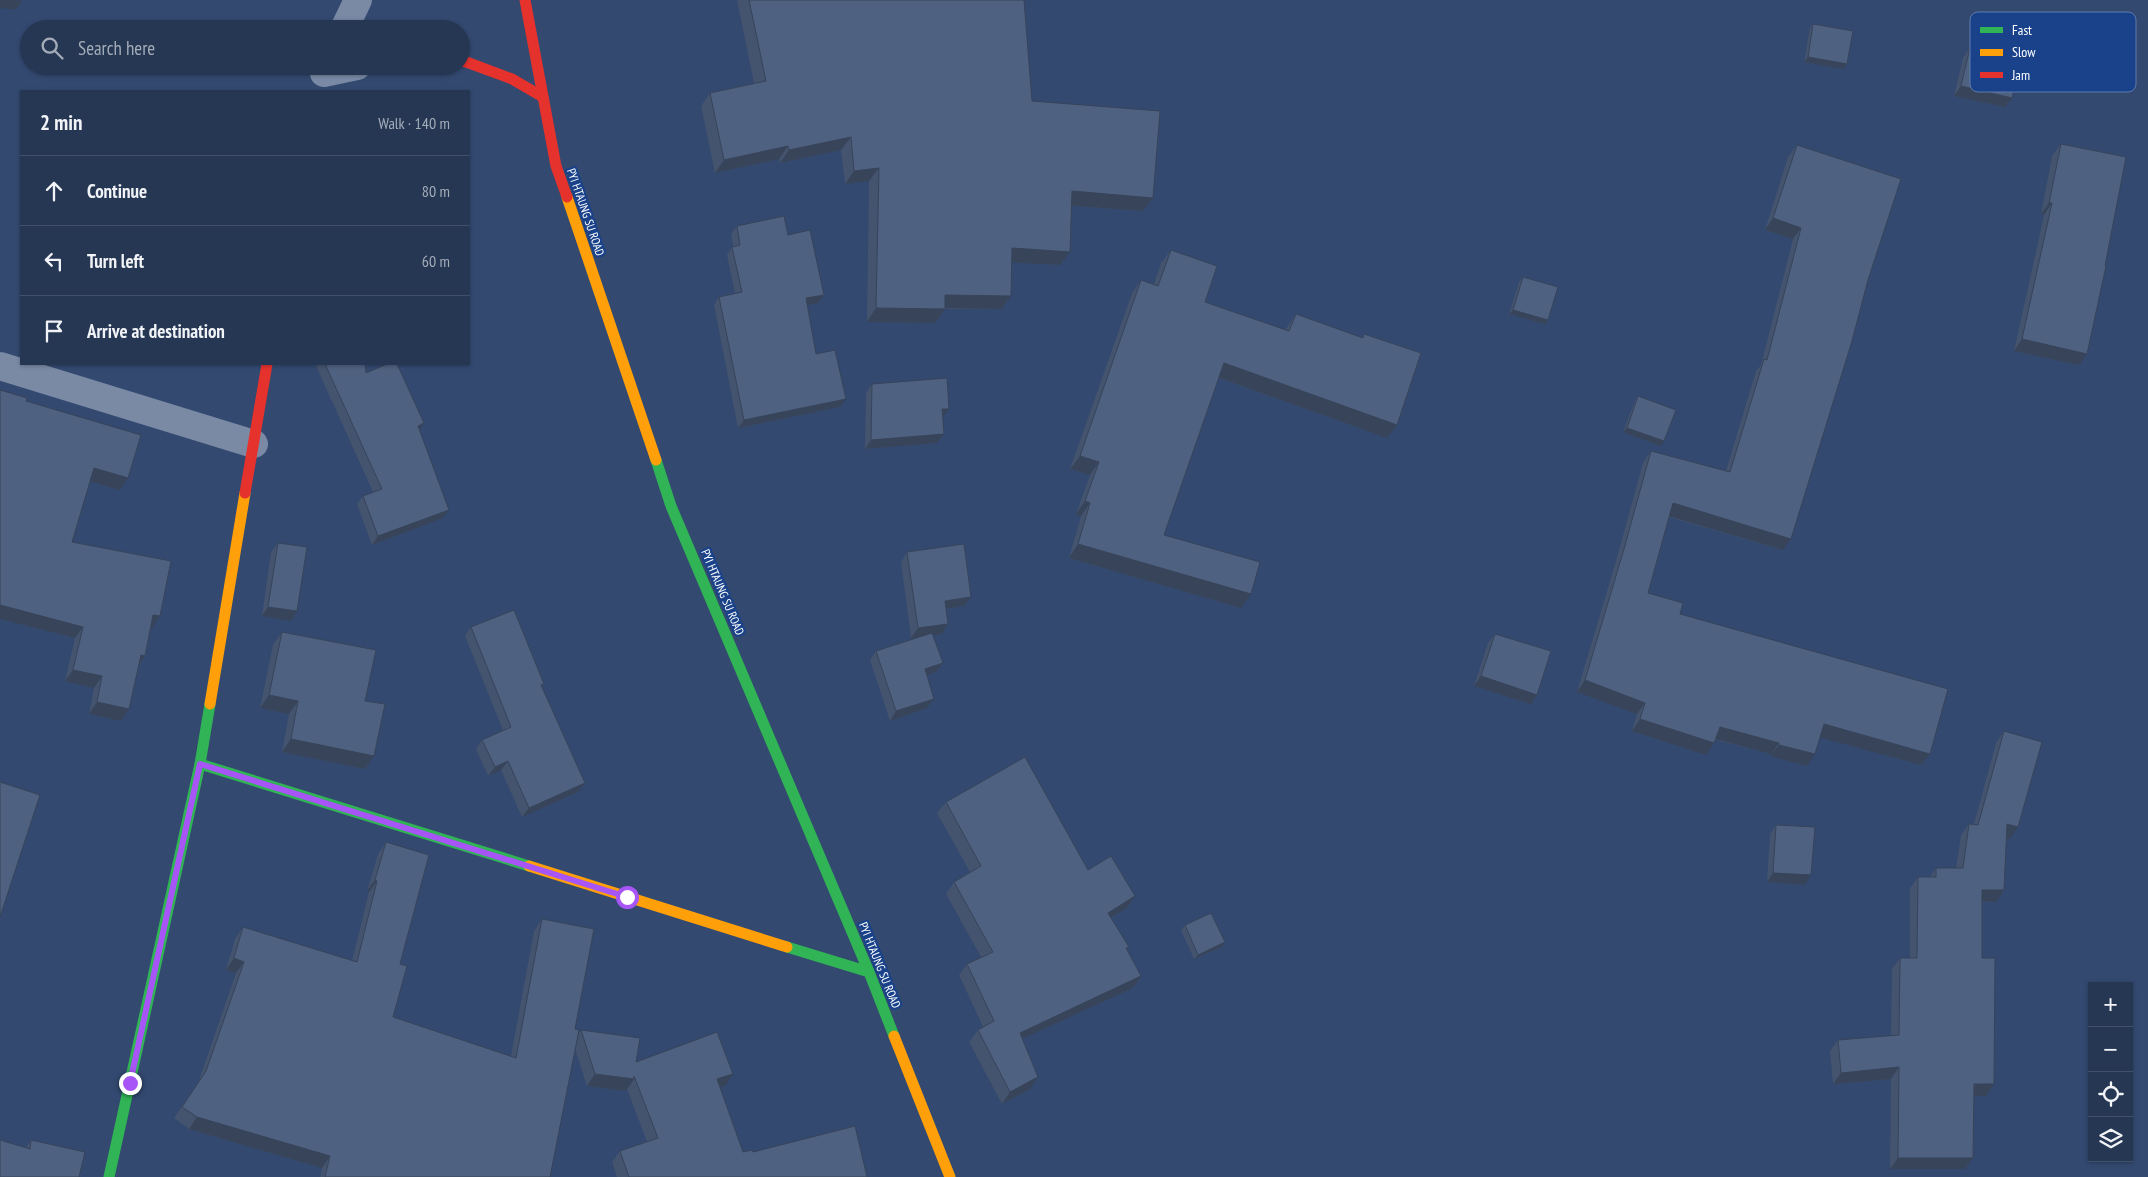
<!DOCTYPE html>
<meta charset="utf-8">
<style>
body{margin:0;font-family:"PT Sans Narrow",sans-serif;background:#2e3f5a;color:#f1f3f6}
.controls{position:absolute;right:15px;bottom:15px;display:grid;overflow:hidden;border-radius:0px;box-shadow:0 1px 4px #0004}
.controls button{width:45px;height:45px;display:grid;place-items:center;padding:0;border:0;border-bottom:1px solid #42516b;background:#263754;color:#f1f3f6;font:25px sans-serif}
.stop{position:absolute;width:15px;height:15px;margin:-11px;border:4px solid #a855f7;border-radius:50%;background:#fff}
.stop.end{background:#a855f7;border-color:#fff;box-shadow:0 1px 5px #0008}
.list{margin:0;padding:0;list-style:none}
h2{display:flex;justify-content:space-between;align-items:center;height:65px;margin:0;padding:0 20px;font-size:21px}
h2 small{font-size:16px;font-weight:400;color:#a4acb8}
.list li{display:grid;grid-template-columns:32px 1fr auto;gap:15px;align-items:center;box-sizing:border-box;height:70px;padding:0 20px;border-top:1px solid #42516b}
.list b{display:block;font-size:19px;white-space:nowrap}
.list em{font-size:16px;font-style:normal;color:#a4acb8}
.icon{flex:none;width:28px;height:28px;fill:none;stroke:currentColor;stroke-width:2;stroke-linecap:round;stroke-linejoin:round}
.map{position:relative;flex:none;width:2148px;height:1177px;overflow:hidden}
.search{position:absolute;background:#263754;box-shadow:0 1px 4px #0004;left:20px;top:20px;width:450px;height:55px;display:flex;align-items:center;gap:12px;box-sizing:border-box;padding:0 18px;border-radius:28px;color:#a4acb8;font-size:19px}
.panel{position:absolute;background:#263754;box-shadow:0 1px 4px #0004;left:20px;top:90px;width:450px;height:275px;border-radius:0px}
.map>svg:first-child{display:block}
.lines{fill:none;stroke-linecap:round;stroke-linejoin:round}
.street{stroke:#7a8aa5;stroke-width:28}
.fast{stroke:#30b455;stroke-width:11}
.slow{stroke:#ff9f0a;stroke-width:11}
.jam{stroke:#e5322d;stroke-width:11}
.wall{fill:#44536e}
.shaded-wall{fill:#37445a}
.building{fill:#4f6180;stroke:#37445a}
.route{stroke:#a855f7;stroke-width:6}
.labels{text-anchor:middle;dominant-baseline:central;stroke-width:4.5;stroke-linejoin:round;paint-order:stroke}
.street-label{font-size:12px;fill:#fff;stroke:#19428a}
.key{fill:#19428a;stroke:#5e7bad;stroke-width:1}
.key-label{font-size:14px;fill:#fff}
</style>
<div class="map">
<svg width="2148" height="1177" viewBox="0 0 2148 1177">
<rect width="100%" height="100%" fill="#334970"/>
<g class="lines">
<g class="street">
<polyline points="344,29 358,0"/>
<polyline points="324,73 357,66"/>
<polyline points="0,366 254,444"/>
</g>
<g class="fast">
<polyline points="656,460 671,506 869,972 894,1036"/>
<polyline points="200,764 529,866"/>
<polyline points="787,947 869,972"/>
<polyline points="109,1177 200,764 210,704"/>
</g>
<g class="slow">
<polyline points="567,197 656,460"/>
<polyline points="210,704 245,493"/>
<polyline points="529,866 787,947"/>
<polyline points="894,1036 950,1177"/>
</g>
<g class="jam">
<polyline points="525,0 556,166 567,197"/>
<polyline points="461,60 512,79 543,97"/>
<polyline points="245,493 267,364"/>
</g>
</g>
<g class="wall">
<polygon points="737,0 1024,0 1032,101 1143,211 1072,206 1060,265 1012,262 1011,296 1002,309 945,309 935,323 867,322 869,181 845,184 841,150 780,163 779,159 715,173 701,106 710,93 754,83"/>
<polygon points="1813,24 1844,69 1804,62 1810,28"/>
<polygon points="1970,48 2012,98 2005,107 1954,96 1963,58"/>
<polygon points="2061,144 2105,266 2087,354 2079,365 2014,351 2044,215 2041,214 2052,156"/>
<polygon points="1797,145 1868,280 1783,550 1669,517 1648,593 1680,614 1930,754 1921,765 1820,737 1807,766 1770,756 1771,754 1716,740 1706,755 1632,731 1637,714 1577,692 1616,561 1643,463 1651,451 1726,471 1756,371 1761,365 1793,239 1765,230 1788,157"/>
<polygon points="737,226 788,235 824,295 818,303 807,305 816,354 840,407 738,428 714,305 719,297 735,294 727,255 732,247 733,246 731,234"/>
<polygon points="1171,250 1205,302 1285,330 1296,314 1362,338 1364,334 1397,425 1387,438 1219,378 1164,535 1241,608 1069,558 1081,516 1076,514 1090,475 1070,469 1132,293 1141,280 1154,284 1161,263"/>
<polygon points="1523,277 1548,320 1545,324 1509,314 1519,282"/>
<polygon points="318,364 365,364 366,373 420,430 443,518 372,545 357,504 363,496 373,492 316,366"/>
<polygon points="872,384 942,418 944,434 937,443 865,449 866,393"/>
<polygon points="0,390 26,401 120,490 90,481 72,542 152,628 151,628 145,656 139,666 121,721 89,714 94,688 65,681 75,638 0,619"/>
<polygon points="1638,396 1661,446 1623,432 1635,401"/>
<polygon points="278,543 297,611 291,621 262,616 271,552"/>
<polygon points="907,552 971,597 964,606 946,609 948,624 942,634 933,635 943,663 936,672 927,676 927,708 890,721 870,660 876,651 920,637 911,638 901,562"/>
<polygon points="471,627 542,687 585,783 578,792 522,817 501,770 488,776 476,749 482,740 503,730 465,636"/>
<polygon points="282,632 365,701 374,756 365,769 282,752 289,714 260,708 273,645"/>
<polygon points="1495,634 1537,695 1531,704 1474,686 1488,643"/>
<polygon points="2004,731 2010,839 2006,838 2004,890 1996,902 1982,902 1982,958 1994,1084 1986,1096 1974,1096 1973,1158 1965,1169 1890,1169 1891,1079 1833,1084 1830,1051 1838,1040 1891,1036 1892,969 1900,958 1910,958 1910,888 1918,877 1930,877 1936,868 1956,868 1961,835 1969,824 1974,824 1996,743"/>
<polygon points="946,802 1088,870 1135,896 1127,908 1111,918 1129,947 1127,949 1141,976 1133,988 1022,1039 1030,1089 1002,1104 969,1042 978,1030 983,1027 959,975 967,964 981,957 946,894 954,882 970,872 937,813"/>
<polygon points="1776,825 1805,885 1767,882 1770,834"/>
<polygon points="386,842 400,964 393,1017 511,1056 534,931 542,919 575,1029 578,1034 581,1030 636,1062 725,1086 720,1087 743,1152 753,1152 867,1177 617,1177 612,1162 620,1151 647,1142 627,1089 626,1091 587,1086 575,1049 550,1177 320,1177 322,1168 189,1129 174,1118 198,1083 236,973 226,970 235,939 243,927 352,961 369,892 367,891 378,854"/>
<polygon points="1185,925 1225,942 1222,947 1194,959 1181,930"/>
<polygon points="31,1140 79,1177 26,1148"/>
</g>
<g class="shaded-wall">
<polygon points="0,0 13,0 22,1 16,10 0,8"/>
<polygon points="1808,57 1847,64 1844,69 1804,62"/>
<polygon points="1961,86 2012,98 2005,107 1954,96"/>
<polygon points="851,137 841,150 780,163 789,150"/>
<polygon points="788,146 779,159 715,173 724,160"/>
<polygon points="879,168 869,181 845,184 854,171"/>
<polygon points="1072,191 1153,198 1143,211 1063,205"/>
<polygon points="2049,203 2052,203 2044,215 2041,214"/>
<polygon points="1773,218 1801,228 1793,239 1765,230"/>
<polygon points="1012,248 1070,252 1060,265 1002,262"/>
<polygon points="824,295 818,303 800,307 806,298"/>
<polygon points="945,295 1011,296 1002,309 936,308"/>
<polygon points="876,308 945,309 935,323 867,322"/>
<polygon points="1513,310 1548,320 1545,324 1509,314"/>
<polygon points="2022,339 2087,354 2079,365 2014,351"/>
<polygon points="1224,363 1397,425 1387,438 1214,376"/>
<polygon points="846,399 840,407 738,428 744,420"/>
<polygon points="942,409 949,409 942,418"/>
<polygon points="424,423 418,432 418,426"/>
<polygon points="1627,428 1664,441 1661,446 1623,432"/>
<polygon points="944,434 937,443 865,449 871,440"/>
<polygon points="1080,456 1099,462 1090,475 1070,469"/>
<polygon points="94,468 128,478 120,490 86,480"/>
<polygon points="1085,501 1090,503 1081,516 1076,514"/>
<polygon points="1673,503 1791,539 1783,550 1665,515"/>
<polygon points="449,510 443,518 372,545 378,536"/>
<polygon points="1078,544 1251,594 1241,608 1069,558"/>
<polygon points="971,597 964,606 939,610 945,601"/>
<polygon points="0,605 83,627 75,638 0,619"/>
<polygon points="268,607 297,611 291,621 262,616"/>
<polygon points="153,615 160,616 152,628 145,626"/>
<polygon points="948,624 942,634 911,638 918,628"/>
<polygon points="141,655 145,656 137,668"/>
<polygon points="943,663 936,672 918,679 925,669"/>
<polygon points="73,670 102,676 94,688 65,681"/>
<polygon points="1481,676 1537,695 1531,704 1474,686"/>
<polygon points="1585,680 1645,703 1637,714 1577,692"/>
<polygon points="269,695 298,701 289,714 260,708"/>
<polygon points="934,699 927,708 890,721 896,711"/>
<polygon points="97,702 129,709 121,721 89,714"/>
<polygon points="1640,719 1714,743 1706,755 1632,731"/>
<polygon points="1824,724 1930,754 1921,765 1815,736"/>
<polygon points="1720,727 1779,743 1771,754 1712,738"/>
<polygon points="291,739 374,756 365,769 282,752"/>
<polygon points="1779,745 1815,754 1807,766 1770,756"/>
<polygon points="508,761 501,770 488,776 495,767"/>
<polygon points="585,783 578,792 522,817 529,808"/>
<polygon points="2007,824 2018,827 2010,839 1999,836"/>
<polygon points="1773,873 1811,875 1805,885 1767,882"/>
<polygon points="375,880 377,881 369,892 367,891"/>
<polygon points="1982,890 2004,890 1996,902 1974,901"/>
<polygon points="1135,896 1127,908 1100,924 1108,913"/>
<polygon points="1225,942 1222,947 1194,959 1198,955"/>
<polygon points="234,958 244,962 236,973 226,970"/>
<polygon points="1141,976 1133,988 1011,1044 1020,1033"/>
<polygon points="1899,1067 1891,1079 1833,1084 1841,1073"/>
<polygon points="595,1074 634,1079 626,1091 587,1086"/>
<polygon points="733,1074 725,1086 709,1091 717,1079"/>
<polygon points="1038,1077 1030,1089 1002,1104 1010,1092"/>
<polygon points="1974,1084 1994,1084 1986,1096 1966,1096"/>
<polygon points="197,1117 330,1156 322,1168 189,1129"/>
<polygon points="1898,1158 1973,1158 1965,1169 1890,1169"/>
</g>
<g class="building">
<polygon points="749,0 1024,0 1032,101 1160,111 1153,198 1072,191 1070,252 1012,248 1011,296 945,295 945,309 876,308 879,168 854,171 851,137 789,150 788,146 724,160 710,93 766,81"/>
<polygon points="1813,24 1853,31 1847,64 1808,57"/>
<polygon points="1970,48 2021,60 2012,98 1961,86"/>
<polygon points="2061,144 2126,157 2105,266 2106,266 2087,354 2022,339 2052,203 2049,203"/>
<polygon points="1797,145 1901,179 1868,280 1852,341 1791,539 1673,503 1648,593 1683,603 1680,614 1948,689 1930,754 1824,724 1815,754 1779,745 1779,743 1720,727 1714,743 1640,719 1645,703 1585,680 1624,549 1651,451 1730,472 1764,359 1767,360 1801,228 1773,218"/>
<polygon points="784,216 788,235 810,230 824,295 806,298 816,354 835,350 846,399 744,420 719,297 742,292 732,247 740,245 737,226"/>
<polygon points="1171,250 1217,266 1205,302 1289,331 1296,314 1363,338 1364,334 1421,353 1397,425 1224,363 1164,535 1260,562 1251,594 1078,544 1090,503 1085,501 1099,462 1080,456 1141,280 1158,286"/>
<polygon points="1523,277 1558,287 1548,320 1513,310"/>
<polygon points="325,364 365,364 366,373 387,364 397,364 424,423 418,426 449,510 378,536 363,496 382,489"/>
<polygon points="947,378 949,409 942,409 944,434 871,440 872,384"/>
<polygon points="0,390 27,398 26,401 141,435 128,478 94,468 72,542 171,561 160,616 153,615 145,656 141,655 129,709 97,702 102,676 73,670 83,627 0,605 0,606"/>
<polygon points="1638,396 1676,410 1664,441 1627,428"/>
<polygon points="278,543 307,547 297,611 268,607"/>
<polygon points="964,544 971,597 945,601 948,624 918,628 907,552"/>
<polygon points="514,610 544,684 541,685 585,783 529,808 508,761 495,767 482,740 511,727 471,627"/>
<polygon points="282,632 376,650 365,701 385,704 374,756 291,739 298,701 269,695"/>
<polygon points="932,633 943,663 925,669 934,699 896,711 876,651"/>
<polygon points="1495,634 1551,651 1537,695 1481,676"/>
<polygon points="2004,731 2042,742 2018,827 2007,824 2004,890 1982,890 1982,958 1995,958 1994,1084 1974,1084 1973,1158 1898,1158 1899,1067 1841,1073 1838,1040 1899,1035 1900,958 1917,958 1918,877 1936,877 1936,868 1963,868 1969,824 1978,825"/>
<polygon points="1025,757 1088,870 1111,856 1135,896 1108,913 1129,947 1126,948 1141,976 1020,1033 1038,1077 1010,1092 978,1030 994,1021 967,964 993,952 954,882 981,866 946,802"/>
<polygon points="0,782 40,795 0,917"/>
<polygon points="1776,825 1815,827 1811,875 1773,873"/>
<polygon points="386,842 429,855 400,964 407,966 393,1017 516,1058 542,919 594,929 575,1029 579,1030 550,1177 325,1177 330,1156 197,1117 182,1107 206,1071 244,962 234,958 243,927 357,962 377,881 375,880"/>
<polygon points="1211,913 1225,942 1198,955 1185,925"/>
<polygon points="581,1030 640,1038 636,1062 717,1032 733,1074 717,1079 743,1152 752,1150 753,1152 855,1126 867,1177 629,1177 620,1151 658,1138 634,1076 634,1079 595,1074"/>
<polygon points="0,1140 30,1149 31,1140 85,1152 79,1177 0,1177"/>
</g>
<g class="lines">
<polyline class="route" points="130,1083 200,764 627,897"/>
</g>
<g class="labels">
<g class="street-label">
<text transform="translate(586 212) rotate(71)">PYI HTAUNG SU ROAD</text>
<text transform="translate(723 592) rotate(67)">PYI HTAUNG SU ROAD</text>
<text transform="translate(880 965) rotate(68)">PYI HTAUNG SU ROAD</text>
</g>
</g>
<rect x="1970" y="12" width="166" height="80" rx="8" class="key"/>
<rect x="1980" y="27" width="23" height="6" fill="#30b455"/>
<rect x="1980" y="49" width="23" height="7" fill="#ff9f0a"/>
<rect x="1980" y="72" width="23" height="6" fill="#e5322d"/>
<g class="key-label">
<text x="2012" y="35">Fast</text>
<text x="2012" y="57">Slow</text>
<text x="2012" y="80">Jam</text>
</g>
</svg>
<div class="controls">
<button>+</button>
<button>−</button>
<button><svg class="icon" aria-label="locate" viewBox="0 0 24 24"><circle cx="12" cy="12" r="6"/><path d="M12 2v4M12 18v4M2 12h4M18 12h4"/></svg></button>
<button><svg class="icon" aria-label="layers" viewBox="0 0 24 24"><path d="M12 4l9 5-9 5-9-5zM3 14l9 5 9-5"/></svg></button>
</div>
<div class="stop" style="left:627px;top:897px"></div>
<div class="stop end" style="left:130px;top:1083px"></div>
<div class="search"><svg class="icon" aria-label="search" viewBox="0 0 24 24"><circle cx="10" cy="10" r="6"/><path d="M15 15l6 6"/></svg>Search here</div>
<section class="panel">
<h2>2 min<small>Walk · 140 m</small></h2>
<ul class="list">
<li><svg class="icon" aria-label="ahead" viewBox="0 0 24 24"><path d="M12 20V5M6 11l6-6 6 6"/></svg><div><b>Continue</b></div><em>80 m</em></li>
<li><svg class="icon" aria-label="left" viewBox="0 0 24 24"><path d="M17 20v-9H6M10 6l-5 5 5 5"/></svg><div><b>Turn left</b></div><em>60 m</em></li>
<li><svg class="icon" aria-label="arrive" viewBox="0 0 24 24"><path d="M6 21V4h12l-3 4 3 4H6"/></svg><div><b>Arrive at destination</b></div></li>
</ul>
</section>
</div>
